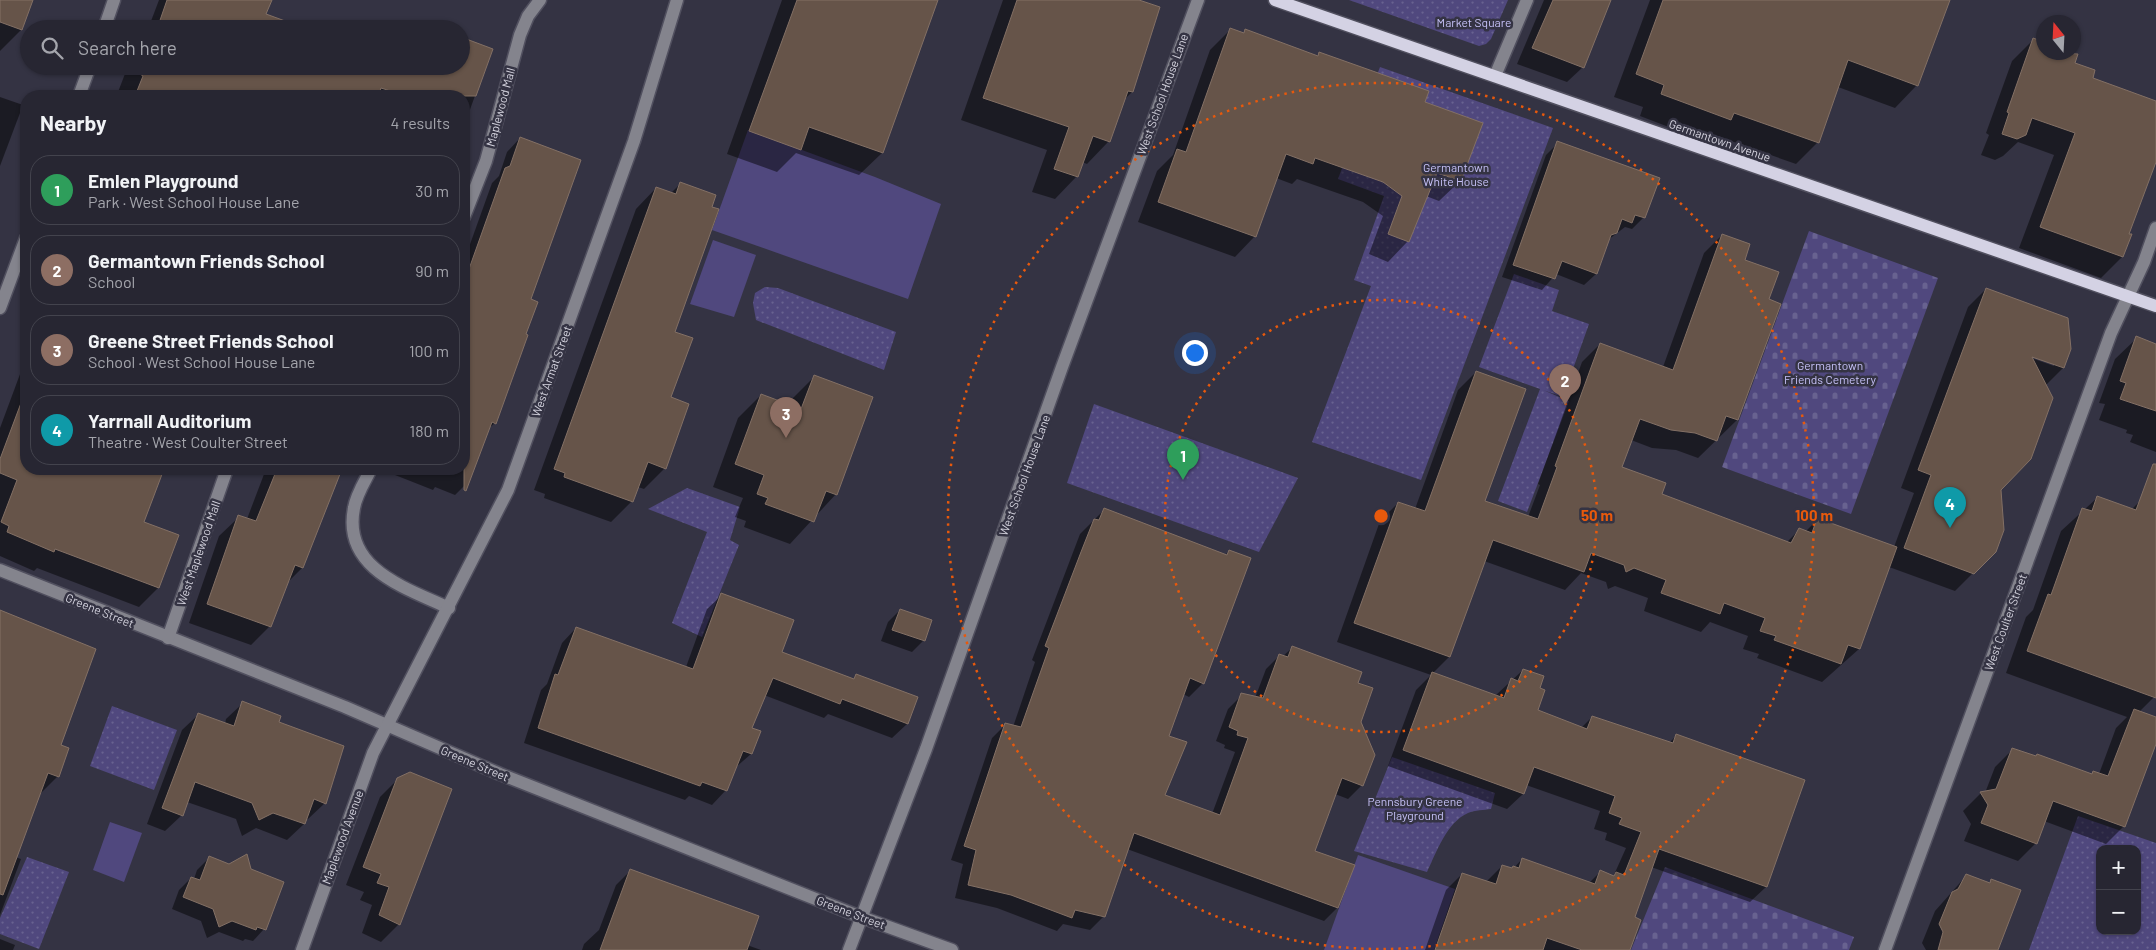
<!DOCTYPE html>
<meta charset="utf-8">
<style>
body{margin:0;font-family:Barlow,sans-serif;background:#2f2e3a;color:#f1f3f6}
.controls{position:absolute;right:15px;bottom:15px;display:grid;overflow:hidden;border-radius:10px;box-shadow:0 1px 4px #0004}
.controls button{width:45px;height:45px;display:grid;place-items:center;padding:0;border:0;border-bottom:1px solid #43434d;background:#272632;color:#f1f3f6;font:25px sans-serif}
.compass{position:absolute;left:2036px;top:15px;width:45px;height:45px;border-radius:50%;background:#272632;box-shadow:0 1px 4px #0004;rotate:342deg}
.you{position:absolute;left:1194px;top:352px;width:18px;height:18px;margin:-12px;border:4px solid #fff;border-radius:50%;background:#1a73e8;box-shadow:0 0 0 8px #1a73e833}
.badge{display:grid;place-items:center;width:32px;height:32px;border-radius:50%;background:#8abfa5;color:#fff;font-size:16px;font-weight:700}
.pin{position:absolute;translate:-50% -41px;filter:drop-shadow(0 1px 2px #0008)}
.pin::after{content:'';position:absolute;top:26px;width:18px;height:15px;background:inherit;clip-path:polygon(0 0,100% 0,50% 100%)}
.list{margin:0;padding:0;list-style:none}
h2{display:flex;justify-content:space-between;align-items:center;height:65px;margin:0;padding:0 20px;font-size:21px}
h2 small{font-size:16px;font-weight:400;color:#a4a5ac}
.list li{display:grid;grid-template-columns:32px 1fr auto;gap:15px;align-items:center;box-sizing:border-box;height:70px;margin:0 10px 10px;padding:0 10px;border:1px solid #43434d;border-radius:20px}
.list b{display:block;font-size:19px;white-space:nowrap}
.list p{margin:0;font-size:16px;white-space:nowrap;color:#a4a5ac}
.list em{font-size:16px;font-style:normal;color:#a4a5ac}
.icon{flex:none;width:28px;height:28px;fill:none;stroke:currentColor;stroke-width:2;stroke-linecap:round;stroke-linejoin:round}
.map{position:relative;flex:none;width:2156px;height:950px;overflow:hidden}
.search{position:absolute;background:#272632;box-shadow:0 1px 4px #0004;left:20px;top:20px;width:450px;height:55px;display:flex;align-items:center;gap:12px;box-sizing:border-box;padding:0 18px;border-radius:28px;color:#a4a5ac;font-size:19px}
.panel{position:absolute;background:#272632;box-shadow:0 1px 4px #0004;left:20px;top:90px;width:450px;height:385px;border-radius:20px}
.map>svg:first-child{display:block}
.grass{fill:#50487e}
.cemetery{fill:url(#cemetery-stones)}
.park{fill:url(#park-dots);fill-rule:evenodd}
.shadow{fill:#0007;fill-rule:evenodd}
.building{fill:#665449;stroke:#837065}
.lines{fill:none;stroke-linecap:round;stroke-linejoin:round}
.minor-casing{stroke:#51505f;stroke-width:15}
.major-casing{stroke:#51505f;stroke-width:15}
.minor{stroke:#84848d;stroke-width:12}
.major{stroke:#d4d2e4;stroke-width:12}
.ring{fill:none;stroke:#e8590c;stroke-width:2.5;stroke-dasharray:2.5 5}
.labels{text-anchor:middle;dominant-baseline:central;stroke-width:5;stroke-linejoin:round;paint-order:stroke}
.park-label{font-size:12px;fill:#c6c1f7;stroke:#343343}
.street-label{font-size:12px;fill:#d4d3de;stroke:#343343}
.centre{fill:#e8590c;stroke:#343343;stroke-width:2.5}
.ring-label{font-size:15px;text-anchor:middle;font-weight:bold;fill:#e8590c;stroke:#343343;stroke-width:5;stroke-linejoin:round;paint-order:stroke}
</style>
<div class="map">
<svg width="2156" height="950" viewBox="0 0 2156 950">
<defs>
<pattern id="cemetery-stones" width="16" height="16" patternUnits="userSpaceOnUse" patternTransform="scale(1.25)"><rect width="16" height="16" fill="#50487e"/><path d="M2 7V4a2 2 0 0 1 4 0v3zM10 15v-3a2 2 0 0 1 4 0v3z" fill="#686290"/></pattern>
<pattern id="park-dots" width="8" height="8" patternUnits="userSpaceOnUse" patternTransform="scale(1.25)"><rect width="8" height="8" fill="#50487e"/><path d="M2 2h.1M6 6h.1" fill="none" stroke="#686290" stroke-width="1.8" stroke-linecap="round"/></pattern>
</defs>
<rect width="100%" height="100%" fill="#343343"/>
<g class="grass">
<polygon points="748,130 875,177 941,204 908,299 712,230"/>
<polygon points="713,240 756,255 734,317 690,304"/>
<polygon points="110,822 142,833 124,882 93,870"/>
<polygon points="1358,855 1455,889 1434,950 1324,950"/>
</g>
<g class="cemetery">
<polygon points="1809,231 1938,278 1851,514 1722,467"/>
<polygon points="1665,867 1854,937 1849,950 1631,950"/>
</g>
<g class="park">
<polygon points="1349,0 1508,0 1491,39 1486,44 1479,46"/>
<polygon points="1380,67 1553,128 1421,480 1312,442 1371,286 1354,280 1384,196 1338,179"/>
<polygon points="1514,274 1559,290 1552,311 1589,324 1563,397 1543,390 1569,401 1527,512 1498,501 1540,389 1479,367"/>
<polygon points="765,287 778,288 896,332 884,370 756,320 753,303 755,293"/>
<polygon points="1094,404 1298,478 1259,552 1067,483"/>
<polygon points="687,488 740,507 730,540 739,545 702,637 672,623 707,532 648,509"/>
<polygon points="112,706 177,730 154,790 90,766"/>
<path d="M 1392,757 L 1495,793 L 1491,809 C 1484,810 1475,810 1468,813 C 1447,822 1436,853 1427,872 L 1354,851 Z"/>
<path d="M 2078,816 L 2156,843 L 2156,950 L 2029,950 ZM 2100,849 L 2137,849 L 2137,931 L 2100,931 Z"/>
<polygon points="27,857 69,872 39,949 0,934 0,918"/>
</g>
<g class="shadow">
<polygon points="0,0 32,0 21,30 0,51"/>
<polygon points="159,0 264,0 265,14 303,29 148,29"/>
<polygon points="782,0 937,0 882,153 859,175 796,153 777,172 727,154"/>
<polygon points="1003,0 1139,0 1132,92 1124,100 1109,141 1087,164 1082,162 1077,176 1055,199 1032,192 1047,150 961,120"/>
<polygon points="1544,0 1609,0 1583,67 1567,82 1517,64"/>
<polygon points="1650,0 1946,0 1917,85 1895,108 1838,87 1818,142 1796,164 1714,135 1708,142 1640,116 1643,107 1614,97"/>
<polygon points="424,26 433,29 421,29"/>
<polygon points="1230,30 1242,34 1246,31 1316,56 1320,53 1423,102 1481,124 1460,181 1439,201 1426,196 1408,241 1388,262 1369,254 1383,216 1363,202 1297,179 1292,184 1276,178 1255,236 1235,257 1138,222 1157,171 1173,155 1210,50"/>
<polygon points="2033,40 2044,52 2072,52 2075,59 2074,64 2091,78 2156,102 2156,158 2128,234 2130,235 2122,257 2101,278 2019,248 2054,155 2018,142 2003,156 1995,160 1981,155 1989,135 1986,133 2012,61"/>
<polygon points="492,49 464,126 464,96 124,96 118,92 128,66 461,66"/>
<polygon points="0,97 23,105 0,166"/>
<polygon points="520,138 530,300 495,423 487,430 468,482 455,495 435,487 433,490 395,475 397,469 464,469 464,261 492,183 499,176 507,152"/>
<polygon points="1558,143 1644,217 1632,229 1625,227 1608,240 1596,274 1584,285 1556,274 1542,290 1502,277 1546,155"/>
<polygon points="680,184 665,468 644,489 638,487 632,501 611,522 544,498 545,494 534,490 636,209 656,188 671,193"/>
<path d="M 1722,235 L 1743,261 L 1768,300 L 1779,304 L 1737,420 L 1698,458 L 1676,450 L 1652,448 L 1631,440 L 1620,468 L 1660,495 L 1786,543 L 1799,530 L 1805,532 L 1817,520 L 1894,547 L 1914,493 L 1901,488 L 1968,307 L 1986,289 L 2070,349 L 2063,368 L 2045,386 L 1999,489 L 1995,551 L 1955,591 L 1889,567 L 1859,649 L 1822,682 L 1757,658 L 1759,654 L 1743,649 L 1748,636 L 1710,622 L 1701,632 L 1644,611 L 1648,598 L 1615,586 L 1608,589 L 1606,582 L 1581,573 L 1565,590 L 1484,561 L 1449,657 L 1432,674 L 1496,695 L 1523,670 L 1538,689 L 1537,710 L 1581,728 L 1592,717 L 1669,743 L 1677,735 L 1804,781 L 1766,887 L 1750,902 L 1651,867 L 1634,918 L 1629,950 L 1425,950 L 1446,890 L 1462,874 L 1486,882 L 1502,866 L 1512,870 L 1522,859 L 1589,883 L 1600,872 L 1613,877 L 1626,848 L 1605,840 L 1607,833 L 1594,829 L 1600,811 L 1526,785 L 1523,794 L 1507,809 L 1388,766 L 1416,690 L 1431,675 L 1337,642 L 1380,521 L 1398,503 L 1415,509 L 1458,390 L 1476,372 L 1484,502 L 1528,517 L 1540,485 L 1538,484 L 1582,362 L 1600,344 L 1663,367 L 1704,253 ZM 2027,354 L 2054,363 L 2054,366 L 2026,356 Z"/>
<polygon points="2137,338 2156,345 2156,452 2130,442 2133,435 2126,433 2127,430 2099,420 2105,404 2099,403 2115,359"/>
<polygon points="26,358 26,469 163,469 142,523 178,536 158,588 139,607 37,568 34,571 0,556 0,428"/>
<polygon points="814,377 836,494 790,544 744,527 746,521 735,517 743,498 713,487 738,418 761,395 789,406 792,399"/>
<polygon points="266,469 341,469 302,568 287,583 270,626 251,645 189,623 219,536 239,517 247,519"/>
<polygon points="2097,498 2131,510 2141,500 2156,505 2156,692 2154,697 2139,712 2156,719 2156,741 2124,826 2106,844 2044,821 2036,843 2018,861 1964,841 1971,824 1963,811 1981,793 1985,793 1995,767 2013,749 2091,775 2093,772 2099,774 2116,728 2127,717 2006,673 2026,617 2033,610 2061,531"/>
<polygon points="1104,510 1225,555 1229,551 1203,683 1189,697 1183,694 1167,736 1163,796 1212,814 1235,752 1224,748 1225,745 1216,741 1228,709 1242,695 1255,698 1266,669 1280,655 1283,656 1292,648 1357,683 1362,785 1348,799 1335,794 1314,851 1337,908 1324,921 1127,849 1104,916 1090,930 1063,924 1057,931 997,908 955,898 963,864 951,860 992,738 1006,724 1013,727 1035,662 1032,660 1080,534"/>
<polygon points="722,595 781,653 852,680 857,675 917,698 907,724 892,738 828,714 824,718 764,695 750,728 751,754 735,768 726,790 712,805 689,796 685,800 524,743 541,690 547,684 562,643 576,628 686,667 707,609"/>
<polygon points="900,610 924,640 912,652 881,641 888,622"/>
<polygon points="0,611 59,746 67,749 58,776 38,796 15,857 21,859 0,915"/>
<polygon points="243,703 277,723 325,803 308,819 306,818 304,824 287,840 256,828 242,836 236,819 187,802 182,815 165,831 147,824 182,730 199,714 225,724 226,719"/>
<polygon points="398,779 451,789 398,925 381,942 362,933 372,905 360,900 364,892 346,885 380,797"/>
<polygon points="209,858 264,929 253,941 245,939 243,941 219,932 207,938 201,921 172,909 179,890 191,878 194,879 197,870"/>
<polygon points="630,871 747,945 761,950 582,950 584,944 599,930 616,885"/>
<polygon points="1966,876 1988,884 1992,880 1997,950 1926,950 1922,943 1935,911"/>
<polygon points="0,939 15,945 13,950 0,950"/>
</g>
<g class="building">
<polygon points="0,0 33,0 22,30 0,22"/>
<polygon points="167,0 272,0 266,14 307,29 157,29"/>
<polygon points="797,0 938,0 883,153 809,127 801,150 749,131"/>
<polygon points="1017,0 1139,0 1160,7 1133,92 1128,91 1110,142 1093,136 1078,177 1054,169 1069,127 983,98"/>
<polygon points="1553,0 1611,0 1584,68 1532,48"/>
<polygon points="1663,0 1950,0 1918,86 1848,60 1819,143 1734,113 1731,120 1661,94 1664,85 1636,74"/>
<polygon points="1230,28 1244,33 1245,29 1318,56 1319,52 1429,91 1425,102 1483,123 1461,181 1437,173 1409,242 1388,234 1402,196 1383,182 1315,158 1313,164 1286,154 1256,237 1158,202 1177,149 1186,152"/>
<polygon points="461,37 493,49 476,96 406,96 381,88 378,96 135,96 143,76 140,74 143,66 461,66"/>
<polygon points="2033,38 2044,42 2044,52 2078,54 2075,63 2095,70 2093,78 2156,101 2156,162 2129,234 2132,234 2123,257 2040,227 2075,133 2032,118 2026,135 2017,139 2002,134 2009,113 2007,112"/>
<polygon points="520,137 581,160 531,299 538,302 526,334 528,335 496,424 492,422 466,491 464,490 464,283 505,168 510,166"/>
<polygon points="1557,141 1660,178 1645,218 1635,215 1632,223 1622,219 1617,233 1611,235 1597,274 1562,261 1555,279 1513,265"/>
<polygon points="680,182 716,195 712,207 719,209 675,332 693,338 671,397 689,404 666,469 648,462 633,502 564,477 565,473 554,469 656,187 676,194"/>
<polygon points="1722,234 1750,244 1745,260 1779,272 1769,299 1781,304 1738,420 1726,416 1717,441 1695,433 1671,430 1640,419 1622,467 1666,483 1662,494 1791,543 1799,528 1812,533 1817,518 1897,547 1860,649 1848,645 1841,664 1774,640 1776,636 1760,631 1765,618 1724,603 1720,614 1661,593 1666,580 1634,568 1626,572 1624,565 1591,553 1584,572 1493,540 1450,657 1354,623 1398,502 1425,511 1476,371 1526,389 1485,501 1538,519 1557,467 1555,466 1600,343 1673,370"/>
<polygon points="1986,288 2068,318 2071,349 2064,368 2032,357 2053,398 2031,459 2001,490 2004,530 1996,552 1974,574 1904,548 1931,475 1918,470"/>
<polygon points="2136,336 2156,344 2156,411 2120,399 2126,383 2120,381"/>
<polygon points="814,375 873,397 837,495 826,491 814,522 765,504 768,498 757,494 764,475 735,464 761,394 801,409"/>
<polygon points="24,395 26,396 26,469 164,469 144,522 179,535 159,588 55,549 54,552 7,532 9,526 1,522 17,480 0,473 0,459"/>
<polygon points="2153,464 2156,464 2156,698 2027,651 2048,594 2051,595 2082,508 2092,511 2097,496 2136,510"/>
<polygon points="277,469 342,469 303,568 295,565 271,627 207,604 238,515 256,521"/>
<polygon points="1104,508 1227,555 1229,550 1251,558 1204,684 1190,678 1169,736 1187,742 1165,795 1220,815 1248,738 1237,735 1238,731 1229,727 1241,693 1263,698 1279,654 1288,657 1292,646 1362,672 1358,683 1373,688 1361,722 1375,755 1363,786 1342,778 1315,851 1355,865 1338,908 1134,833 1105,917 1075,910 1072,918 1011,895 968,885 976,850 964,846 1005,723 1021,727 1049,648 1045,646 1081,552 1094,519 1099,520"/>
<polygon points="721,593 794,620 782,652 854,679 856,674 918,697 908,724 842,699 840,704 773,678 752,728 761,731 752,754 743,751 727,791 702,782 700,786 538,728 555,674 558,675 576,627 693,669"/>
<polygon points="900,609 932,620 925,641 892,630"/>
<polygon points="0,610 96,649 61,745 69,748 59,777 48,773 3,895 0,894"/>
<polygon points="1523,669 1544,676 1540,688 1545,690 1538,710 1587,729 1592,716 1673,743 1676,734 1805,780 1767,887 1659,849 1635,917 1641,920 1630,950 1582,950 1547,938 1543,950 1435,950 1462,873 1496,884 1502,865 1512,868 1513,866 1519,868 1522,858 1595,884 1600,870 1614,876 1616,872 1624,875 1641,832 1619,824 1622,818 1609,813 1615,796 1534,767 1524,794 1403,750 1432,672 1504,698 1511,678 1518,681"/>
<polygon points="242,701 281,716 279,722 344,746 326,804 314,799 305,824 273,813 259,820 252,803 195,782 183,816 162,808 198,713 234,726"/>
<polygon points="2134,709 2156,717 2156,744 2125,827 2053,801 2037,844 1981,823 1988,805 1980,792 1996,789 2012,748 2036,756 2037,754 2092,774 2093,771 2108,776"/>
<polygon points="410,772 452,789 400,925 379,915 389,887 377,883 381,874 363,867 397,778"/>
<polygon points="247,854 251,869 284,882 266,930 257,927 256,930 232,921 219,927 213,909 183,897 191,877 200,880 209,856 229,864"/>
<polygon points="630,869 759,916 747,950 600,950"/>
<polygon points="1966,874 1990,883 1991,879 2021,890 1998,950 1938,950 1943,932 1939,924 1952,892 1958,889"/>
</g>
<g class="lines">
<g class="minor-casing">
<g id="minor">
<polyline points="104,29 114,0"/>
<polyline points="1495,76 1527,0"/>
<polyline points="79,96 90,66"/>
<polyline points="464,217 486,161 520,35 528,16 540,0"/>
<polyline points="0,308 26,238"/>
<path d="M 371,469 C 365,481 356,495 354,508 C 342,569 406,588 449,608"/>
<polyline points="0,570 345,707 500,774 861,917 952,950"/>
<polyline points="168,638 227,469"/>
<polyline points="302,950 373,753 508,490 634,141 677,0"/>
<polyline points="849,950 926,749 1062,367 1198,0"/>
<polyline points="1885,950 2111,333 2144,262 2156,228"/>
</g>
</g>
<g class="major-casing">
<polyline id="major" points="1275,0 2156,306"/>
</g>
<use href="#minor" class="minor"/>
<use href="#major" class="major"/>
</g>
<g class="ring">
<circle cx="1381" cy="516" r="216"/>
<circle cx="1381" cy="516" r="433"/>
</g>
<g class="labels">
<g class="park-label">
<text x="1474" y="22">Market Square</text>
<text x="1456" y="167">Germantown<tspan x="1456" dy="14">White House</tspan></text>
<text x="1830" y="365">Germantown<tspan x="1830" dy="14">Friends Cemetery</tspan></text>
<text x="1415" y="801">Pennsbury Greene<tspan x="1415" dy="14">Playground</tspan></text>
</g>
<g class="street-label">
<text transform="translate(1162 94) rotate(-70)">West School House Lane</text>
<text transform="translate(500 107) rotate(-75)">Maplewood Mall</text>
<text transform="translate(1720 140) rotate(19)">Germantown Avenue</text>
<text transform="translate(551 371) rotate(-70)">West Armat Street</text>
<text transform="translate(1024 475) rotate(-70)">West School House Lane</text>
<text transform="translate(198 553) rotate(-71)">West Maplewood Mall</text>
<text transform="translate(100 610) rotate(22)">Greene Street</text>
<text transform="translate(2005 622) rotate(-70)">West Coulter Street</text>
<text transform="translate(475 763) rotate(23)">Greene Street</text>
<text transform="translate(342 837) rotate(-70)">Maplewood Avenue</text>
<text transform="translate(851 912) rotate(21)">Greene Street</text>
</g>
</g>
<circle cx="1381" cy="516" r="8" class="centre"/>
<g class="ring-label">
<text x="1597" y="521">50 m</text>
<text x="1814" y="521">100 m</text>
</g>
</svg>
<div class="controls">
<button>+</button>
<button>−</button>
</div>
<svg class="compass" viewBox="-18 -18 36 36"><path d="M0-13l5 13h-10z" fill="#e53935"/><path d="M0 13l5-13h-10z" fill="#a4a5ac"/></svg>
<div class="you"></div>
<div class="pin badge" style="left:1183px;top:480px;background:#2e9e5b">1</div>
<div class="pin badge" style="left:1565px;top:405px;background:#8d6e63">2</div>
<div class="pin badge" style="left:786px;top:438px;background:#8d6e63">3</div>
<div class="pin badge" style="left:1950px;top:528px;background:#0f9aa8">4</div>
<div class="search"><svg class="icon" aria-label="search" viewBox="0 0 24 24"><circle cx="10" cy="10" r="6"/><path d="M15 15l6 6"/></svg>Search here</div>
<section class="panel">
<h2>Nearby<small>4 results</small></h2>
<ul class="list">
<li><span class="badge" style="background:#2e9e5b">1</span><div><b>Emlen Playground</b><p>Park · West School House Lane</p></div><em>30 m</em></li>
<li><span class="badge" style="background:#8d6e63">2</span><div><b>Germantown Friends School</b><p>School</p></div><em>90 m</em></li>
<li><span class="badge" style="background:#8d6e63">3</span><div><b>Greene Street Friends School</b><p>School · West School House Lane</p></div><em>100 m</em></li>
<li><span class="badge" style="background:#0f9aa8">4</span><div><b>Yarrnall Auditorium</b><p>Theatre · West Coulter Street</p></div><em>180 m</em></li>
</ul>
</section>
</div>
